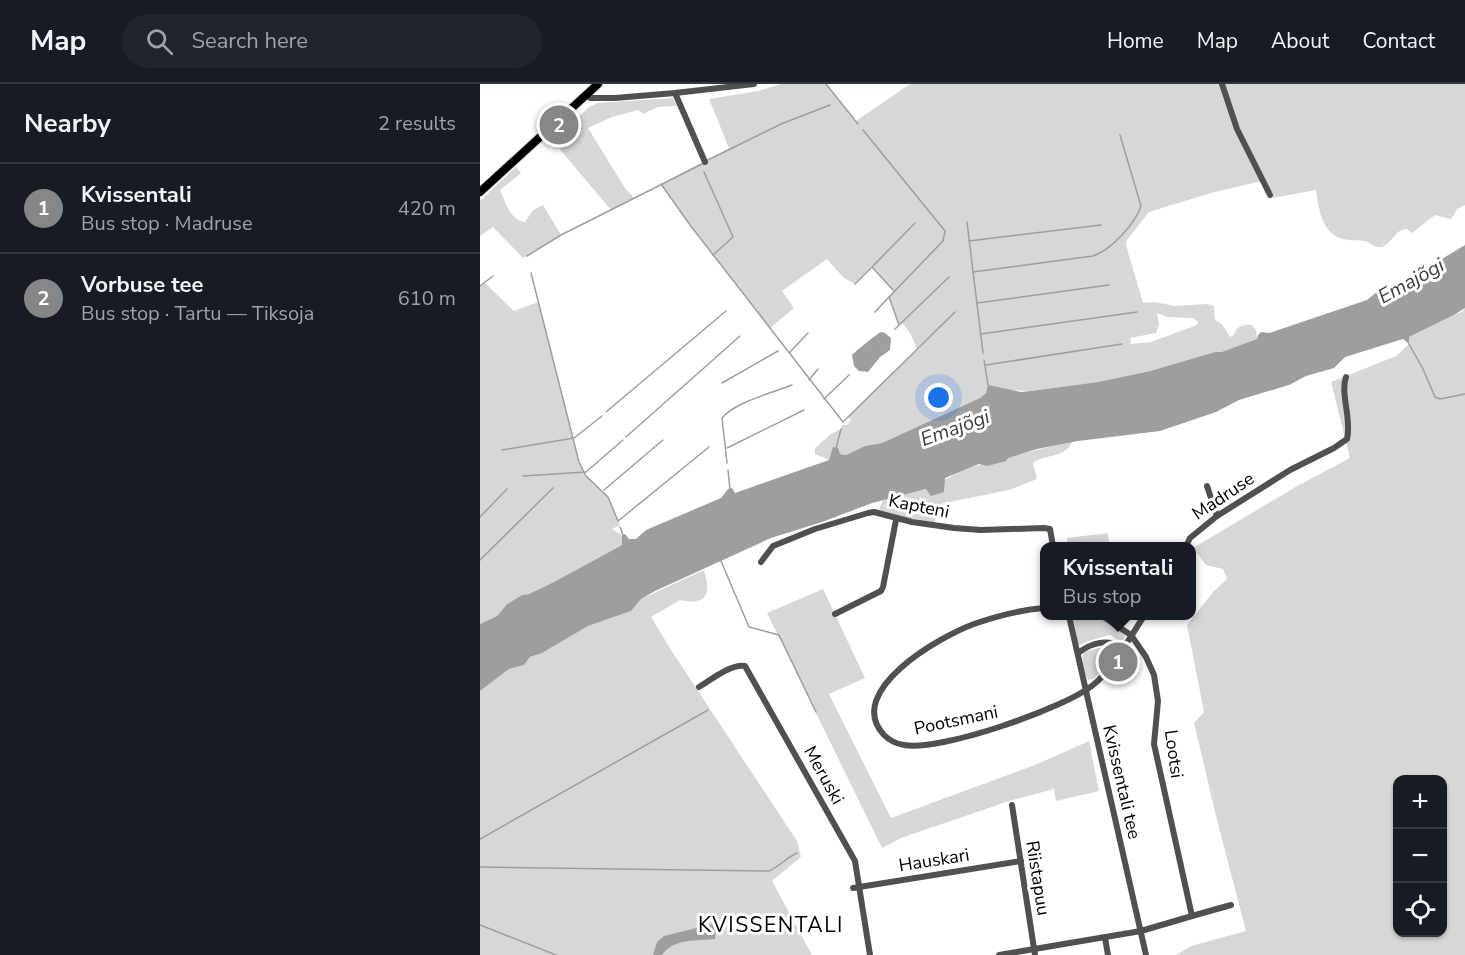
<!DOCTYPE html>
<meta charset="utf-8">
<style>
body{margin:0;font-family:"Nunito Sans",sans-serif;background:#20242c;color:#f1f3f6}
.controls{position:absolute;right:18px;bottom:18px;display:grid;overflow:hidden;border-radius:12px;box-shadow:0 2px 4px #0004}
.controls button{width:54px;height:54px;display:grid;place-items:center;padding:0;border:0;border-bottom:2px solid #363941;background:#171b24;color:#f1f3f6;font:30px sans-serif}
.you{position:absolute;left:459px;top:314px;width:21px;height:21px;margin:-15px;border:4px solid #fff;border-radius:50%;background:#1a73e8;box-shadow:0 0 0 9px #1a73e833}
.badge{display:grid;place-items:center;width:39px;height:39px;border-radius:50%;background:#858687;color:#fff;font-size:20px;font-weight:700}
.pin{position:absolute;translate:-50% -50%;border:3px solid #fff;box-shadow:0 2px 6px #0006}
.popup{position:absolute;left:560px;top:458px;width:156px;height:78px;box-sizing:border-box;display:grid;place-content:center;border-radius:12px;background:#171b24;filter:drop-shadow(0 2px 4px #0005);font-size:20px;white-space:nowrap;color:#9ea1a6}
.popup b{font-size:22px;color:#f1f3f6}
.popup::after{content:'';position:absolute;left:50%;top:100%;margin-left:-12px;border:12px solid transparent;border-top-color:#171b24}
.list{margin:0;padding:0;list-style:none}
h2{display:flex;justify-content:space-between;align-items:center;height:78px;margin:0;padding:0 24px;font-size:26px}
h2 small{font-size:20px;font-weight:400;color:#9ea1a6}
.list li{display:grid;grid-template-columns:39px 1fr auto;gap:18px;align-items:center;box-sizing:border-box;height:90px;padding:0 24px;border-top:2px solid #363941}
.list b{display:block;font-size:22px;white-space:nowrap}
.list p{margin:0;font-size:20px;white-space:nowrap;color:#9ea1a6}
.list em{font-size:20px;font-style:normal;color:#9ea1a6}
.icon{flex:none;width:33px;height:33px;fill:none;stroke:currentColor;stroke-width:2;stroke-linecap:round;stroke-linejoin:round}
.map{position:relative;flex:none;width:985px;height:871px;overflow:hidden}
header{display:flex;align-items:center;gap:36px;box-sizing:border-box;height:84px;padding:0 30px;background:#171b24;border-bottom:2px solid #363941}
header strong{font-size:28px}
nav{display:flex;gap:33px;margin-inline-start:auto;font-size:21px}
.search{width:420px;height:54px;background:#20242c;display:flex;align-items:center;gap:15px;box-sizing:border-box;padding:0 21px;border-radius:33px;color:#9ea1a6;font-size:22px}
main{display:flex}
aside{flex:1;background:#171b24}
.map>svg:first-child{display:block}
.green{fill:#d7d7d7;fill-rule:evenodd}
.water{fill:#9e9e9e}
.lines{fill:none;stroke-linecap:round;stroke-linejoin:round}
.stream{stroke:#9e9e9e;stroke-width:1.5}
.major-casing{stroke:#dbdbdb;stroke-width:10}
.minor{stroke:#505050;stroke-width:6}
.major{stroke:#000;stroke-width:8}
.labels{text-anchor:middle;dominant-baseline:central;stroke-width:6;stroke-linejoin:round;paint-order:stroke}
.street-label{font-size:18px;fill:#000;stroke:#fff}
.water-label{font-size:20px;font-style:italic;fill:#3f3f3f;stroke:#fff}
.quarter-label{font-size:21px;letter-spacing:1.5px;fill:#000;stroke:#fff}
</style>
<header>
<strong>Map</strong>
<div class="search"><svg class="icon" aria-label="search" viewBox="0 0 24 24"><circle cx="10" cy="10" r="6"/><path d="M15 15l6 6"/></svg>Search here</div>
<nav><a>Home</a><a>Map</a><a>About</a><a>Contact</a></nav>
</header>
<main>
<aside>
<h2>Nearby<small>2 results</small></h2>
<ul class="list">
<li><span class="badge">1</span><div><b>Kvissentali</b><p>Bus stop · Madruse</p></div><em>420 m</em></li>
<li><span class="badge">2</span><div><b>Vorbuse tee</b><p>Bus stop · Tartu — Tiksoja</p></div><em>610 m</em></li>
</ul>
</aside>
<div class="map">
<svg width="985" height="871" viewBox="0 0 985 871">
<rect width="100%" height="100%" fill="#fff"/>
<g class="green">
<path d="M 301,0 L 346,0 L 376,37 L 430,0 L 985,0 L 985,121 L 977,125 L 974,131 L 970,135 L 955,131 L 932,149 L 927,145 C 914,145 913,160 901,163 C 894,164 890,158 884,157 C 876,156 868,157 860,154 C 842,148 838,123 836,106 L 793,114 L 782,97 L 731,109 L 669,128 L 647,156 L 646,161 L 663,219 L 675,218 L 695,222 L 727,220 L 734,222 L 735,236 L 742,240 L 750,253 L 754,251 C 756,242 763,240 772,241 L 776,246 L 777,255 L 742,269 L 735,268 L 670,287 L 618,298 L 551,307 L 527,306 L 506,309 L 500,314 L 402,359 L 385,362 L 366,371 L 360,370 L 349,376 L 335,370 L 335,364 L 351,350 L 361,345 L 362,341 L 367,341 L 371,336 L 368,332 L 437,265 L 431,251 L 423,239 L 419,241 L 409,213 L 414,207 L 392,183 L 375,200 L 364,194 L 347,175 L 302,207 L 314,224 L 290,244 L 210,141 L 181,100 L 249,64 L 229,15 L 278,7 ZM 677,229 L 687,233 L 713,234 L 718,238 L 717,241 L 671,258 L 651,260 L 650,254 L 676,249 L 679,240 Z"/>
<polygon points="193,14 197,22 178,23 163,30 158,26 132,33 108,44 145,104 154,114 131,126 73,57 109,23 118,19"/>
<path d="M 36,83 L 41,89 L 20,106 C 26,118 29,136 45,138 L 53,126 L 63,121 L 81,151 L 43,174 L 13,143 L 0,152 L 0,117 Z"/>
<polygon points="5,199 34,227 58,218 99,378 106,392 128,413 140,441 132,445 142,451 142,461 74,498 49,510 42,511 27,520 17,532 0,540 0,202"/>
<path d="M 985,224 L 985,871 L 696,871 L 711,862 L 766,847 L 737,736 L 714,639 L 724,628 L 707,541 L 734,507 L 747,495 L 743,485 L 726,481 L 713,464 L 819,401 L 870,374 L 851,298 L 916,272 L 929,260 L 929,253 L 983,227 ZM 918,696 L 962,696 L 962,848 L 918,848 Z"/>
<path d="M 592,358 C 586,374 564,370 553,379 L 557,395 L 529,406 L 455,421 L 455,440 L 398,428 L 403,416 L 446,405 L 449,408 C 476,385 496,382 529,373 C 550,368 571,362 592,358 Z"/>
<polygon points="628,449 629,462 588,462 587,454"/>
<path d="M 224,486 C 231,509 228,522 200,516 L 171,533 L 193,569 L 317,757 L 321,773 L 292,797 L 332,871 L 0,871 L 0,607 L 29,585 L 44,581 L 50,573 L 62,569 L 108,542 L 151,527 L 161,515 Z"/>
<polygon points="343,505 385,594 349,610 411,734 555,681 609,657 619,707 576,717 574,705 529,717 421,754 402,764 287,529"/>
<polygon points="593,532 617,532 645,549 646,552 641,558 630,551 608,557 600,561 598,560"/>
<path d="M 630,561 L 634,568 L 614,595 L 608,596 C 604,588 600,576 604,568 Z"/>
</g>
<g class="water">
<polygon points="985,161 985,224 974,231 929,253 929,260 923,255 865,273 854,284 826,292 809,301 759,316 736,328 680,347 598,357 557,365 528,374 526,377 507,382 499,380 465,394 464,408 451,412 446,405 392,419 342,438 291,454 175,507 161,515 151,527 108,542 62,569 50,573 44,581 29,585 0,607 0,540 17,532 27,520 42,511 49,510 74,498 142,461 142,451 145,450 149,455 156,455 166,446 241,414 248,405 252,404 255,409 349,376 353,363 358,364 360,370 366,371 385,362 402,359 500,314 506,309 508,301 541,308 551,307 618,298 670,287 735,268 742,268 777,255 778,251 781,248 789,249 887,216 898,207 924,198"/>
<path d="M 401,248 L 405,249 L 411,254 L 410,266 L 400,273 L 388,288 L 379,287 L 374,282 L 372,271 C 376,267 398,249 401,248 Z"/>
<path d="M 237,839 L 235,855 C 216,857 194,854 182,871 L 173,871 L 177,858 L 184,852 Z"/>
</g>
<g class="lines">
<g class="stream">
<polyline points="346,0 378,40"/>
<polyline points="383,46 465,147 463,157 409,213 419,241"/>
<polyline points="228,76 301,40 350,21"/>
<polyline points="224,88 253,153 233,171"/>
<polyline points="181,100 210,141 363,338 475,228"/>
<polyline points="487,138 503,269"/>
<polyline points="489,157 621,141"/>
<polyline points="47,172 81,151 222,80"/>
<path d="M 493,188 L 613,172 C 631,166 655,140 661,122 L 640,51"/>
<polyline points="51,189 99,378 106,392 128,413 138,437 229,363"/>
<polyline points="375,200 391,184"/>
<polyline points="0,202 13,192"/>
<polyline points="413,206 392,183 435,139"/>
<polyline points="497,219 629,201"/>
<polyline points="395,228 409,213"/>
<polyline points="415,245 469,193"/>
<polyline points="501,250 657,228"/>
<polyline points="929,260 943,285 955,313 960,315 985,310"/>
<polyline points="310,268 328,249"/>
<polyline points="504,276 508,301"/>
<polyline points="506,281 642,260"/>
<polyline points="329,296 338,285"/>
<polyline points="242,299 298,267"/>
<polyline points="344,315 369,291"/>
<polyline points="126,328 246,227"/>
<polyline points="146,353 260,252"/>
<polyline points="247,364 324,326"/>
<polyline points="356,364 361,345"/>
<polyline points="22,366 94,354 122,332"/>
<path d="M 247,379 L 242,334 C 255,318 292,309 312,301"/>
<polyline points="248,386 250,406"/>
<polyline points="43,392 106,388 143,356"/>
<polyline points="124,406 183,356"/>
<polyline points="0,433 27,405"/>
<polyline points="140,443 143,451"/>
<polyline points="0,476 73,404"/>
<polyline points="241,477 269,543 299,551 336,628"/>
<polyline points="0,755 228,626"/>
<path d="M 0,783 L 289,787 C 300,782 306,774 317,769"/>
<polyline points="0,841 76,871"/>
</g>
<g class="major-casing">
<polyline id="major" points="0,108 118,0"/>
</g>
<g class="minor">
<polyline points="742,0 757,45 790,111"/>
<polyline points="195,9 225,78"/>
<polyline points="107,11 110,14 135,14 195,9 274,0"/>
<polyline points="727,402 737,432"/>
<path d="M 706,462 L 710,454 L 737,432 L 810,386 L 854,364 L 867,355 C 872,335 860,310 866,293"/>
<polyline points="281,478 293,462 335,445 388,429 394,428 432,438 474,444 501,446 564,444 570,445 573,462"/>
<path d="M 564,524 C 540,526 517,532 494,540 C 461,552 363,607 404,651 C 409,656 417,660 424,661 C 460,668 585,624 613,601 C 633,585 650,553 664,532"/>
<polyline points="355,530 401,507 403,503 416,436"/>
<polyline points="589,532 666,871"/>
<path d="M 598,569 C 613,558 626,555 643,563"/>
<path d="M 219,603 C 231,596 250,580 265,582 L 375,777 L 390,871"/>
<polyline points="532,721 555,871"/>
<polyline points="373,804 541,777"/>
<polyline points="712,832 751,821"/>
<polyline points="625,854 628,871"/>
<polyline points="519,871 661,847 712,832 674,660 678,617 674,591 666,573 651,551 622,532"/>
</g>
<use href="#major" class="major"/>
</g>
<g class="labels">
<g class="street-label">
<text transform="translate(743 412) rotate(-34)">Madruse</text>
<text transform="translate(439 422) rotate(11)">Kapteni</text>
<text transform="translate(476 636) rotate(-12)">Pootsmani</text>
<text transform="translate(694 670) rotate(82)">Lootsi</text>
<text transform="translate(344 691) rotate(61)">Meruski</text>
<text transform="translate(642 698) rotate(77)">Kvissentali tee</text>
<text transform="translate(454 776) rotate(-9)">Hauskari</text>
<text transform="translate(558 794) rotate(81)">Riistapuu</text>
</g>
<g class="water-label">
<text transform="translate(931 197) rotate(-29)">Emajõgi</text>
<text transform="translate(475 344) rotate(-20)">Emajõgi</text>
</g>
<g class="quarter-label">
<text x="291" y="841">KVISSENTALI</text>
</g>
</g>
</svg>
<div class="controls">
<button>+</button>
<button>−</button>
<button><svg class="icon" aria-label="locate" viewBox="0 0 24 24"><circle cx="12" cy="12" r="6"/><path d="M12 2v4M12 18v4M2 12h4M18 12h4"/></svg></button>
</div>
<div class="you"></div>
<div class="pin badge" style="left:638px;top:578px">1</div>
<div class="popup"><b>Kvissentali</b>Bus stop</div>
<div class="pin badge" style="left:79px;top:41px">2</div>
</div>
</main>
